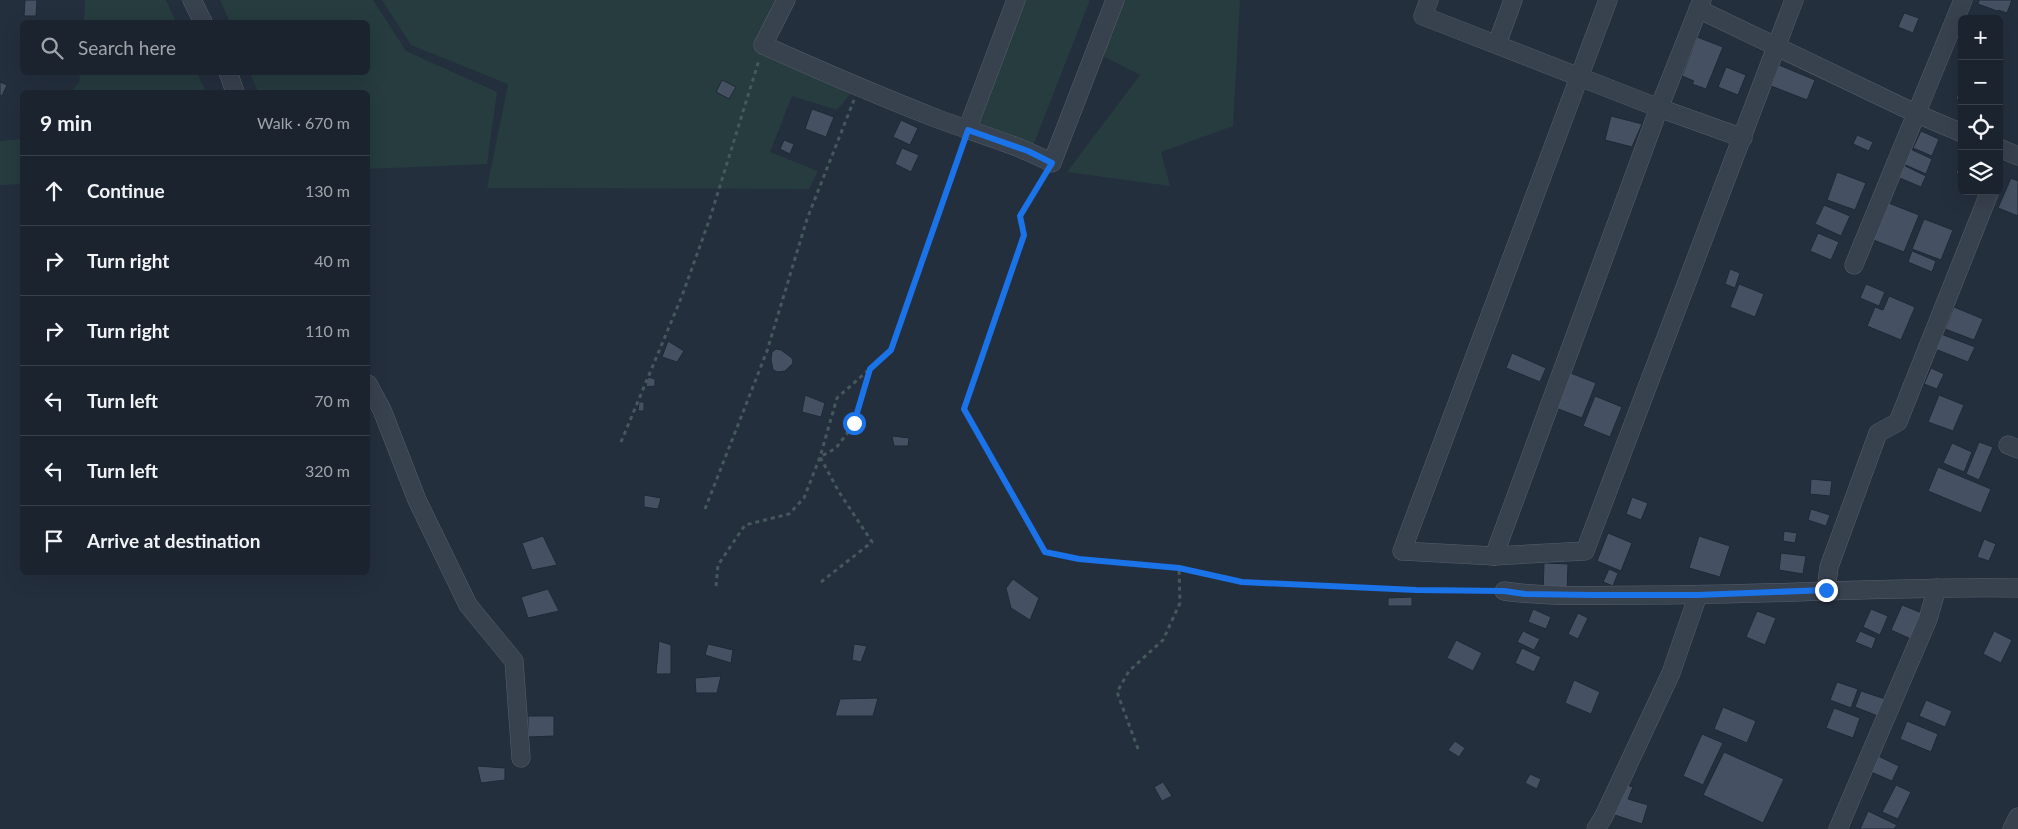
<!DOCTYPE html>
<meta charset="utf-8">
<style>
body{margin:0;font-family:Lato,sans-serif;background:#242b36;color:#f1f3f6}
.controls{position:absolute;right:15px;top:15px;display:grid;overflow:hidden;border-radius:8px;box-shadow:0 5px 20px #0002}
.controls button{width:45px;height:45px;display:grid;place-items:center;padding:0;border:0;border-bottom:1px solid #39404a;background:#1b232e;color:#f1f3f6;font:25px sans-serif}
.stop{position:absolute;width:15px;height:15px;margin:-11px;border:4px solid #1a73e8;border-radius:50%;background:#fff}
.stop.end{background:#1a73e8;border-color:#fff;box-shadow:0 1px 5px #0008}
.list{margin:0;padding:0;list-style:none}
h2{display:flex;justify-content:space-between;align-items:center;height:65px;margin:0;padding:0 20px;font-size:21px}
h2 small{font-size:16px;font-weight:400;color:#a0a4aa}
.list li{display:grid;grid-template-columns:32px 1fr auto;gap:15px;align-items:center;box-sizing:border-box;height:70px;padding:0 20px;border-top:1px solid #39404a}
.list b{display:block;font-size:19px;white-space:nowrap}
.list em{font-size:16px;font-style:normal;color:#a0a4aa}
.icon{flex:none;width:28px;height:28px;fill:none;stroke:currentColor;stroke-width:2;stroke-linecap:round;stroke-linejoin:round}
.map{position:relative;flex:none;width:2018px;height:829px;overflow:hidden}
.search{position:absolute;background:#1b232e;box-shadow:0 5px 20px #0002;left:20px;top:20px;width:350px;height:55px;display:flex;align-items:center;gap:12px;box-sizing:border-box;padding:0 18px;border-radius:8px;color:#a0a4aa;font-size:19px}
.panel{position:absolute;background:#1b232e;box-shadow:0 5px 20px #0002;left:20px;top:90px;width:350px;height:485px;border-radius:8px}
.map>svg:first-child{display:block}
.green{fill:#263c3f}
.building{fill:#455162;stroke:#1f2835}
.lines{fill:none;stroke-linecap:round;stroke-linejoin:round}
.street-casing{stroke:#565f6c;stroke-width:19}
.path{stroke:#44595c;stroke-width:3;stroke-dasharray:4 4;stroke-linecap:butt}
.street{stroke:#38414e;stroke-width:18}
.route{stroke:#1a73e8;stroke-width:6}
</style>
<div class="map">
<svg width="2018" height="829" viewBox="0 0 2018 829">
<rect width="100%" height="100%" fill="#242f3e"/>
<g class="green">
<polygon points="85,0 166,0 176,22 84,22"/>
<polygon points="220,0 373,0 406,51 497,92 487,164 368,169 368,92 258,92 250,73 368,72 368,22 230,22"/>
<polygon points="382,0 777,0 755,43 851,93 837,110 792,96 770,152 818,171 809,189 487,188 508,84 411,45"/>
<polygon points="1007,0 1090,0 1033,146 964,120"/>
<polygon points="1106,0 1240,0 1233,126 1161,152 1170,186 1067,172 1140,75 1091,50"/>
<polygon points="80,72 197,73 206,92 70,92 79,83"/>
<polygon points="22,139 22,184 0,185 0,141"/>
</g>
<g class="building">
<polygon points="25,0 37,0 36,16 24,16"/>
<polygon points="1979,0 2012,0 2007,13 1998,10 1997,11 1978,4"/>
<polygon points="1904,13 1919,18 1913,33 1898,27"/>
<polygon points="1697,37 1723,47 1706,89 1692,84 1694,81 1682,76"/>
<polygon points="1779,65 1815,80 1807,100 1771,86"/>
<polygon points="1726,67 1746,75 1738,95 1718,87"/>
<polygon points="722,80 736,87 729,99 716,92"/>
<polygon points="0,82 7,85 2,96 0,95"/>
<polygon points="1962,82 1962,101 1956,99"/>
<polygon points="812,109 834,117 826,137 805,129"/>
<polygon points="1611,116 1642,124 1632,147 1605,140"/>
<polygon points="901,120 918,128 910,145 893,137"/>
<polygon points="1921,131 1939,139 1932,156 1913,148"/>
<polygon points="1857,135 1873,142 1869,151 1853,144"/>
<polygon points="784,140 794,144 790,154 780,149"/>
<polygon points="902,148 919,155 911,172 895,164"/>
<polygon points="1908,148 1932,159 1926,174 1901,163"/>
<polygon points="1901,164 1926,176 1921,187 1895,176"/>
<polygon points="1960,164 1962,164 1962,175 1956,173"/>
<polygon points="1837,172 1866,183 1855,210 1827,200"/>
<polygon points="2011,178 2018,181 2018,216 1998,208"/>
<polygon points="1886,202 1919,215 1904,252 1871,239"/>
<polygon points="1824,205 1850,216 1841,236 1815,224"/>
<polygon points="1924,219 1953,230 1941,260 1912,249"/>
<polygon points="1818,233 1839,242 1831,260 1810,251"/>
<polygon points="1912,251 1936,261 1932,272 1908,262"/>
<polygon points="1730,269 1740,273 1735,288 1725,284"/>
<polygon points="1739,284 1764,294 1755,317 1730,307"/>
<polygon points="1866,284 1885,292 1879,306 1860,298"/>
<polygon points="1889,296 1915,307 1901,340 1867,326 1875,307 1883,310"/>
<polygon points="1954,307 1983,319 1974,340 1945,329"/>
<polygon points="1941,334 1975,347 1968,362 1935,349"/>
<polygon points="668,341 684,351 677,362 662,357"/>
<polygon points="776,349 781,350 792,358 793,363 785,371 778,372 773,370 771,360 772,352"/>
<polygon points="1512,353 1546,368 1540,382 1506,368"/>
<polygon points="1931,368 1944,374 1937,389 1924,384"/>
<polygon points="1568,372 1596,383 1582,418 1553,407"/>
<polygon points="648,377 655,379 655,386 646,387"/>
<polygon points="805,395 825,403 821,417 802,412"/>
<polygon points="1939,395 1964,405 1953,431 1928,422"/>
<polygon points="1595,396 1622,407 1610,437 1583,426"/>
<polygon points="639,402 644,402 644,411 638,411"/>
<polygon points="892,436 909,438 908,446 894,446"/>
<polygon points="1979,442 1993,447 1979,480 1966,474"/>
<polygon points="1952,443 1972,452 1964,472 1943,463"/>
<polygon points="1938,467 1991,489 1981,513 1928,491"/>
<polygon points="1811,479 1832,481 1830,496 1810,494"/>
<polygon points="644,495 661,498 658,509 644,507"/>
<polygon points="1632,497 1648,503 1641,520 1626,514"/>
<polygon points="1811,509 1830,515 1826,526 1808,520"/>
<polygon points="1784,531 1797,533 1795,543 1783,541"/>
<polygon points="1608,533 1632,543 1621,571 1597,561"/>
<polygon points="543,536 557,565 532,570 522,543"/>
<polygon points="1699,536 1730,546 1720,577 1689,568"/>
<polygon points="1984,539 1996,544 1989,561 1977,557"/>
<polygon points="1781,553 1806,556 1803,574 1779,570"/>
<polygon points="1544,563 1568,564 1567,593 1543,592"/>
<polygon points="1609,569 1618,573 1613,586 1603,582"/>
<polygon points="1013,579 1039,598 1030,620 1011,608 1006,588"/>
<polygon points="548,589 559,611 528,618 521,597"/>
<polygon points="1412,597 1412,606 1388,606 1388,598"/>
<polygon points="1902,605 1922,613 1911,639 1891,630"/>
<polygon points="1533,609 1551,617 1546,629 1528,622"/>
<polygon points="1871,609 1888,616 1880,635 1863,627"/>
<polygon points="1757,611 1776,618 1765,645 1746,637"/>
<polygon points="1578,613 1588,618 1578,639 1568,634"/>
<polygon points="1523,631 1540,639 1534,650 1517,642"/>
<polygon points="1860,631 1876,638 1872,649 1855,642"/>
<polygon points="1994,631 2012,640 2001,663 1983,654"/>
<polygon points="1456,640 1482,653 1473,671 1447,658"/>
<polygon points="659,641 671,645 671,674 656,674"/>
<polygon points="708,644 733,650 731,663 705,655"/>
<polygon points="854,644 867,646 861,662 852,660"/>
<polygon points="1522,648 1541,657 1534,672 1515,663"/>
<polygon points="721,676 717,693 696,693 695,678"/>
<polygon points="1574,680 1600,692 1591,714 1565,703"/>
<polygon points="1837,682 1858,689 1851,708 1830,700"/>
<polygon points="1861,691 1885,699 1878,716 1855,707"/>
<polygon points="878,698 873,716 835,716 840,699"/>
<polygon points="1926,700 1952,711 1945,727 1919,716"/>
<polygon points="1723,707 1756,721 1747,743 1714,729"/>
<polygon points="1834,708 1860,718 1853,738 1826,728"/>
<polygon points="528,716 554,716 554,736 528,737"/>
<polygon points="1907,721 1938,734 1931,752 1900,739"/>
<polygon points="1702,734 1723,743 1703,785 1683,776"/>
<polygon points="1455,741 1465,748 1459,757 1448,750"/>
<polygon points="1724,752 1784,779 1763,823 1703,795"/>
<polygon points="1878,756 1899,766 1892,781 1871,772"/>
<polygon points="477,766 505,768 505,780 481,783"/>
<polygon points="1530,774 1541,779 1537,789 1525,783"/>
<polygon points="1163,782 1172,796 1162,801 1154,787"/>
<polygon points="1620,783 1633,787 1628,799 1648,805 1642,824 1609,813"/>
<polygon points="1896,785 1911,792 1898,819 1882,812"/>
<polygon points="1868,811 1897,825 1894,829 1860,829"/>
</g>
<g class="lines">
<g class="street-casing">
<g id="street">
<polyline points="192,0 203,22"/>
<path d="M 786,0 L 763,45 C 821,71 879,96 938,119 C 976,133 1016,144 1052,163 L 1115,0"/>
<polyline points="1429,0 1423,16 1659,108 1743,138"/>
<polyline points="1608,0 1402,551 1494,556 1585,551 1794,0"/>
<polyline points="1698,9 1915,113 1962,133"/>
<polyline points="1497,44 1513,0"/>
<polyline points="228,72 235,92"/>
<polyline points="967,130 1016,0"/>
<polyline points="1999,148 2018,156"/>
<polyline points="1854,265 1963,0"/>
<polyline points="368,384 382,410 417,500 468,605 514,661 521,758"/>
<polyline points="2008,445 2018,449"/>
<polyline points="1494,556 1659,108 1702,0"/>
<polyline points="1826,590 1829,567 1878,433 1898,422 1990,191"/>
<path d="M 1504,591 C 1554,598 1605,595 1655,595 C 1776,595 1897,586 2018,588"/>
<polyline points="1596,829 1604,816 1671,673 1698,595"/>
<polyline points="1838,829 1928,619 1937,588"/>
<polyline points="2012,829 2018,817"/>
</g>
</g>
<g class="path">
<polyline points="1043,177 1020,216 1024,235 964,409 1045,553 1079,559 1179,568"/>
<polyline points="621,442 682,296 710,218 759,60"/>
<polyline points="705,509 767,351 807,219 854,100"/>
<polyline points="821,582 872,542 839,492 820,457 837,398 891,350 962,145"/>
<polyline points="716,586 718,565 745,525 789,514 804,498 820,457 836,448 855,423 870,370"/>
<polyline points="1138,749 1117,692 1129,671 1163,640 1180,603 1179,568 1242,582 1416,590 1489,591"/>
</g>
<use href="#street" class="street"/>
</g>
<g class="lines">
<polyline class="route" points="854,423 870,369 891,350 968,130 1028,151 1052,163 1020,216 1024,235 964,409 1045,552 1079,559 1179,568 1242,582 1416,590 1504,591 1525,594 1592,595 1698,595 1826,590"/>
</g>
</svg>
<div class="controls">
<button>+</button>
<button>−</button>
<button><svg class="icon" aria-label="locate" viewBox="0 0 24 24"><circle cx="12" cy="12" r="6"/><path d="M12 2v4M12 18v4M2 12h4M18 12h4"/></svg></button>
<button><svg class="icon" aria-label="layers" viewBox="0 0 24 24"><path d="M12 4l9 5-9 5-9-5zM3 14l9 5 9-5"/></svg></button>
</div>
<div class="stop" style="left:854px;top:423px"></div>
<div class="stop end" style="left:1826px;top:590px"></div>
<div class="search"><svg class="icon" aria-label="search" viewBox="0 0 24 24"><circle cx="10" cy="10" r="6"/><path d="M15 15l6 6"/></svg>Search here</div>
<section class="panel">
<h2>9 min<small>Walk · 670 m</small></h2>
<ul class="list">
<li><svg class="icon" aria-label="ahead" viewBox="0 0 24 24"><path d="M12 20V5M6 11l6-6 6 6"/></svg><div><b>Continue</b></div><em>130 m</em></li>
<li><svg class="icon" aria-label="right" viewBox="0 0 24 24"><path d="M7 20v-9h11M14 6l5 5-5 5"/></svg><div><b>Turn right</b></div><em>40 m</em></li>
<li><svg class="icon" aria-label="right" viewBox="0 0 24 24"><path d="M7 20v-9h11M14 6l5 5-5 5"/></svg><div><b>Turn right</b></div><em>110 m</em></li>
<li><svg class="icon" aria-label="left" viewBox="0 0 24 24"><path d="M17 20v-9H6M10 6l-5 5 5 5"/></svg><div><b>Turn left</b></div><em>70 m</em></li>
<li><svg class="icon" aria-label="left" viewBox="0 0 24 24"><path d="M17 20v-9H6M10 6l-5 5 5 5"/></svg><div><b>Turn left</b></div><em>320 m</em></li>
<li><svg class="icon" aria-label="arrive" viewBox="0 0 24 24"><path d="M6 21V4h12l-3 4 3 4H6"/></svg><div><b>Arrive at destination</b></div></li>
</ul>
</section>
</div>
